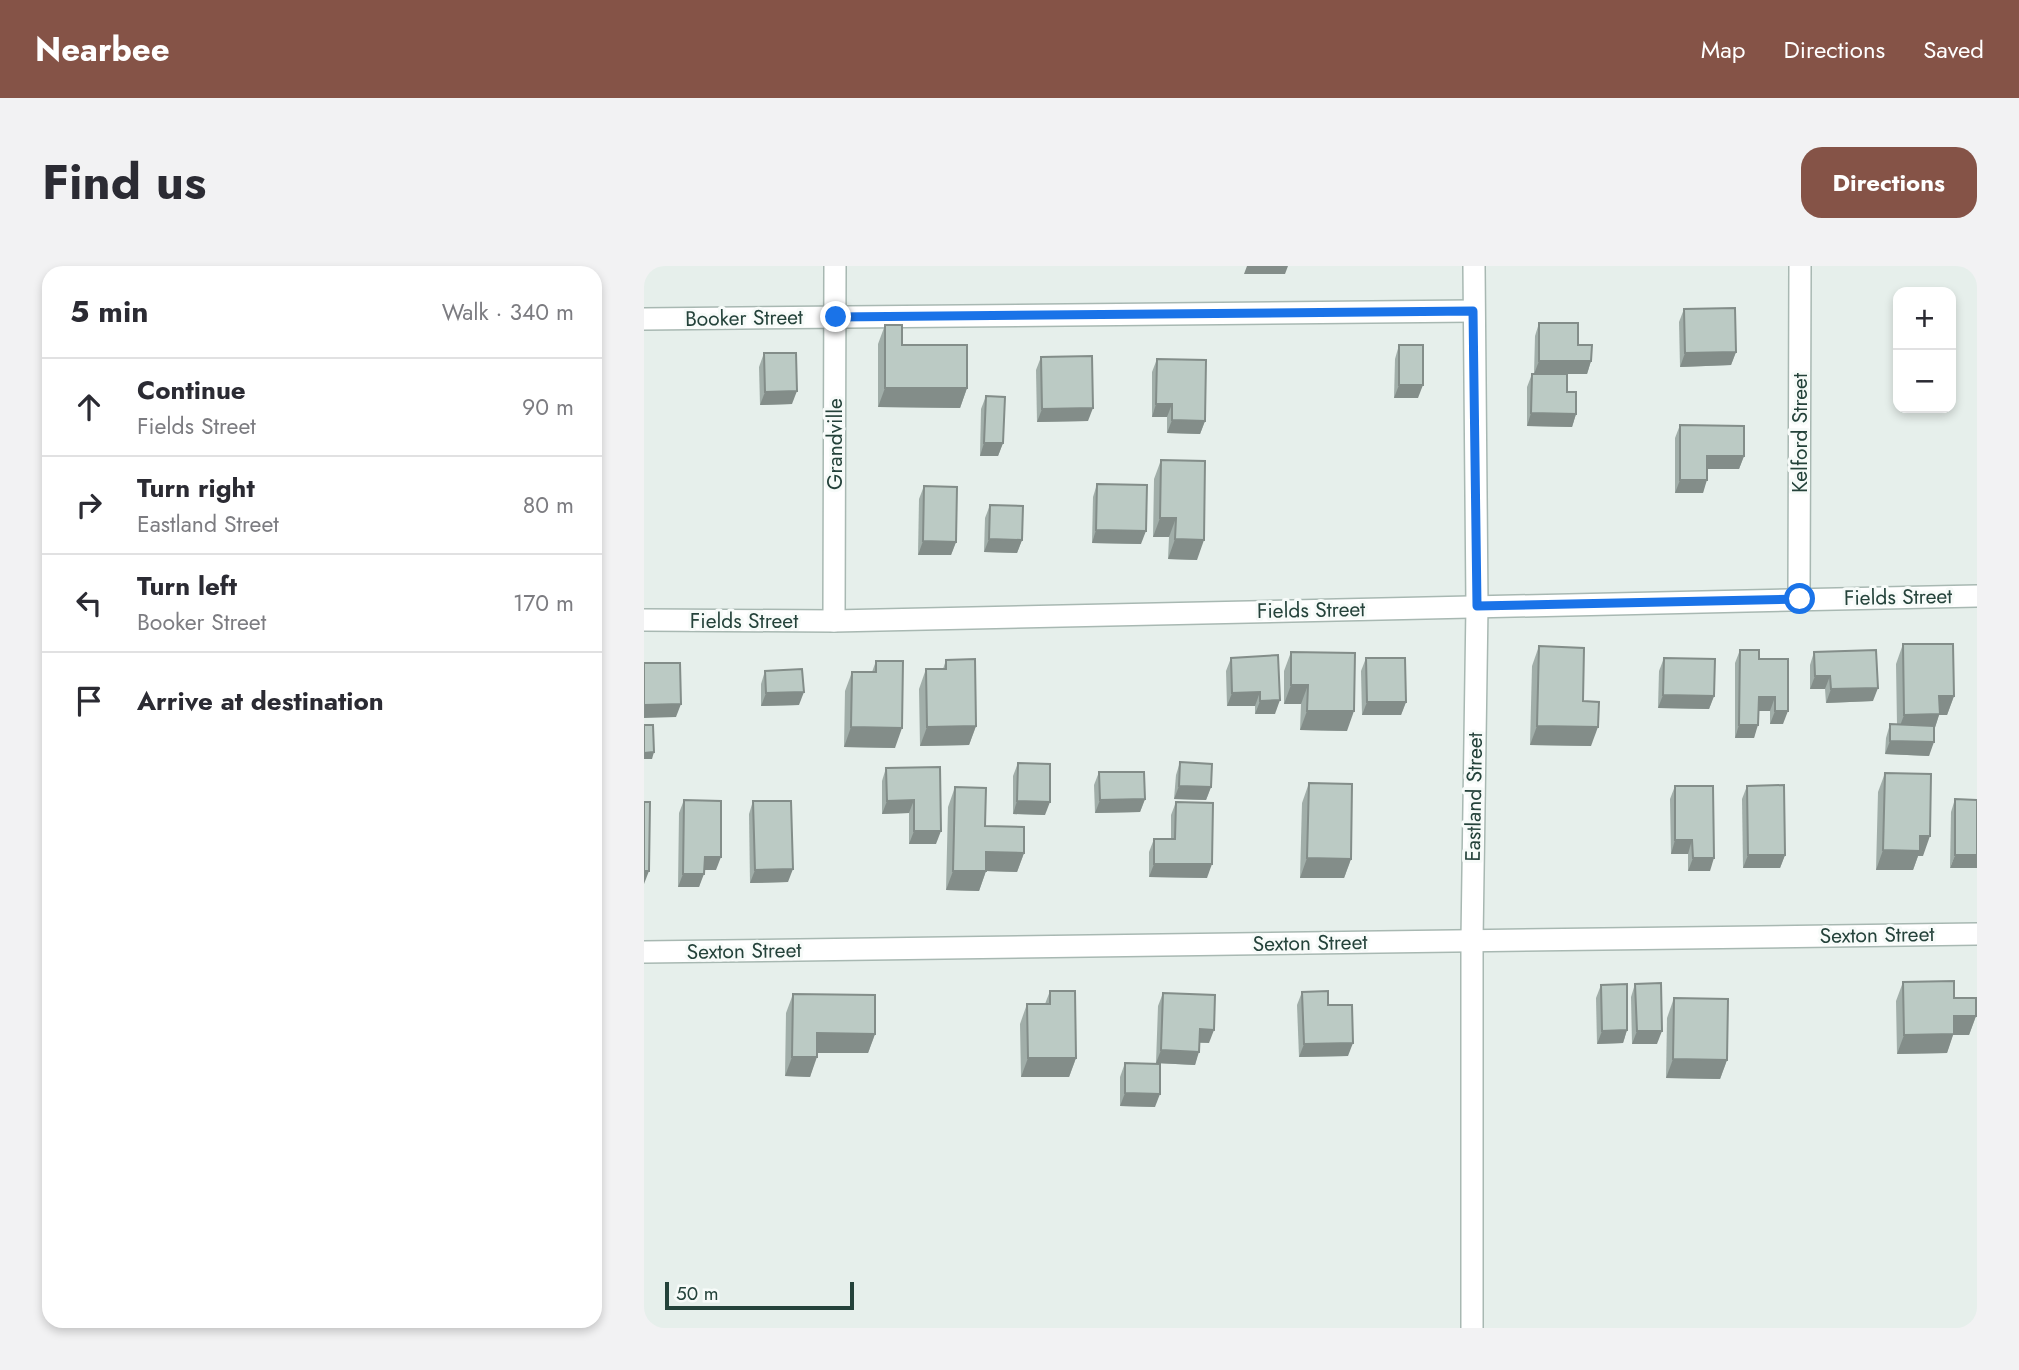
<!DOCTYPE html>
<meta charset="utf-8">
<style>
body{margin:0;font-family:Jost,sans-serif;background:#f2f2f3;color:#2b2b33}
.controls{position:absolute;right:21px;top:21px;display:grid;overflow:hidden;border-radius:14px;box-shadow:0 4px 10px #0003}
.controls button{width:63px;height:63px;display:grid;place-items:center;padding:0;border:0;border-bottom:2px solid #e1e1e2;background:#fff;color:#2b2b33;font:35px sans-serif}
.scale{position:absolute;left:21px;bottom:18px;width:189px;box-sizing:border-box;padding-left:7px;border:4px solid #24423a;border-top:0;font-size:19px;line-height:24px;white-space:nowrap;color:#24423a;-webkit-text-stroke:5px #f7fbf9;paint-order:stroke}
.stop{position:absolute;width:21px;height:21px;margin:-16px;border:5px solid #1a73e8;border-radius:50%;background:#fff}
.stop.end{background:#1a73e8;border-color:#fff;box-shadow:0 2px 7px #0008}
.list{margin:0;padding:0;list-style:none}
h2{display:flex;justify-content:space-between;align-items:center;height:91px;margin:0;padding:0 28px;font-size:30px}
h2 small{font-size:23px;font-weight:400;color:#7c7c81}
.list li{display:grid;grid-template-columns:46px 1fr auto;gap:21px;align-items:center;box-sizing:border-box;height:98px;padding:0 28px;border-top:2px solid #e1e1e2}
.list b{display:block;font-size:26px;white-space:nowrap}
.list p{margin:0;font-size:23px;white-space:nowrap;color:#7c7c81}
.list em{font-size:23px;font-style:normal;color:#7c7c81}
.icon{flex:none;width:38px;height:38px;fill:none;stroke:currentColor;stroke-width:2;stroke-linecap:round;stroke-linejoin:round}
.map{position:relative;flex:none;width:1333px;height:1062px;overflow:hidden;border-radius:21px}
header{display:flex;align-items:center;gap:42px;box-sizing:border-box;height:98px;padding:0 35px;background:#855347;color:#fff}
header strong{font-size:33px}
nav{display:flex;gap:38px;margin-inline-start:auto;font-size:24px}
.intro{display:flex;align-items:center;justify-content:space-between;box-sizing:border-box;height:168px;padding:0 42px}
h1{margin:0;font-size:49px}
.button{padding:18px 32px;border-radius:21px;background:#855347;color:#fff;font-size:24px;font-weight:700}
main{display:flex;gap:42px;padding:0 42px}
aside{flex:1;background:#fff;border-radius:21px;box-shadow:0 4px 10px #0003}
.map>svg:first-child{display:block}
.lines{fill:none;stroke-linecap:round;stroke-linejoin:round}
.minor-casing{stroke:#a8b8b2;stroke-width:24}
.minor{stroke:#fff;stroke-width:21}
.wall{fill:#a1aea9}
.shaded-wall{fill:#838d89}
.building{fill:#bbcac4;stroke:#838d89;stroke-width:2}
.route{stroke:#1a73e8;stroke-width:9}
.labels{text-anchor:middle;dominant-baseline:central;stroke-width:6;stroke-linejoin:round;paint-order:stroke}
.street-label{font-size:21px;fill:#24423a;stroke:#f7fbf9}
</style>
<header>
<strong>Nearbee</strong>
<nav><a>Map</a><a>Directions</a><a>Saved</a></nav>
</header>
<div class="intro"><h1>Find us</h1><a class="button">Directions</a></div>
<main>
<aside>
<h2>5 min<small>Walk · 340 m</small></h2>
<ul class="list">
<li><svg class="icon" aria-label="ahead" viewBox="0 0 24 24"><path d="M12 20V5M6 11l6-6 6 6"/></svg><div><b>Continue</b><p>Fields Street</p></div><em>90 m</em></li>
<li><svg class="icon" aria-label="right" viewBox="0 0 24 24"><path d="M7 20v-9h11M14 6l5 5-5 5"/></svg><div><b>Turn right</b><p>Eastland Street</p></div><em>80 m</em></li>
<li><svg class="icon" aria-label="left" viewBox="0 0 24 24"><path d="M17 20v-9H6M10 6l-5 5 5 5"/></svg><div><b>Turn left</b><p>Booker Street</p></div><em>170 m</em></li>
<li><svg class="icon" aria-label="arrive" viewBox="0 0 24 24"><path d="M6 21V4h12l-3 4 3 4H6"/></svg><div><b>Arrive at destination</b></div></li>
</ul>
</aside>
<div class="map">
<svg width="1333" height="1062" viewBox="0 0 1333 1062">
<rect width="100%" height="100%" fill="#e6efeb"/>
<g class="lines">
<g class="minor-casing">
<g id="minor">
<polyline points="0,53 829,45"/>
<polyline points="1155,333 1156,0"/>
<polyline points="0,354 190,355 1333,330"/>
<polyline points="190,355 191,0"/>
<polyline points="0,686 1333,668"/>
<polyline points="828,1062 828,674 833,340 830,0"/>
</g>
</g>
<use href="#minor" class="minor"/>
</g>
<g class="wall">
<polygon points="1040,43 1092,86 1087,99 1036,101 1035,56"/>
<polygon points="895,57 934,79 947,95 943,108 904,108 923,126 932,148 928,161 883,160 883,121 888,108 890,108 891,70"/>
<polygon points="241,59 258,79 323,122 316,142 234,141 234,78"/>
<polygon points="755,79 774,132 750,132 751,93"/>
<polygon points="120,87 148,138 116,139 115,101"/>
<polygon points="397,91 444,155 393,156 392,104"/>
<polygon points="513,93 561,155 556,168 523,167 523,151 508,151 508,106"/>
<polygon points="342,130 359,177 354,190 336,190 337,143"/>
<polygon points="1036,159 1100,190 1095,203 1063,203 1059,227 1031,227 1031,172"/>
<polygon points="517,194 553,294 524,293 525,271 509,271 510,213"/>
<polygon points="453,218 497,278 448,277 449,231"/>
<polygon points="280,220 312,276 307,289 274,289 275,233"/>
<polygon points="346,239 378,274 373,287 340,286 341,252"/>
<polygon points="1259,378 1310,430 1303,449 1295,449 1290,464 1285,490 1241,488 1242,472 1246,458 1253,459 1252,398"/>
<polygon points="895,380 939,435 947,480 886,479 888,400"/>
<polygon points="1096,384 1115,393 1144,393 1139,458 1126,458 1126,445 1115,445 1110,472 1091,472 1091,397"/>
<polygon points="647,386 703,465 656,464 657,438 640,438 640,405"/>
<polygon points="1170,386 1229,435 1182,437 1181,423 1166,423 1166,399"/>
<polygon points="587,392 631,448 611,448 611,440 583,440 582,405"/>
<polygon points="722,392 762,436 757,449 718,449 717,405"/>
<polygon points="1020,392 1070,430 1065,443 1014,442 1015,405"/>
<polygon points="302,394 332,460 325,479 276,480 275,423 282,403 299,403"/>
<polygon points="232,395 251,482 200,481 201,425 208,406 228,406"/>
<polygon points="121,405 155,439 117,440 117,418"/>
<polygon points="536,496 567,521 562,534 530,533 532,509"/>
<polygon points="374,497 401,549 369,548 369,510"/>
<polygon points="296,501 292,578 265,578 265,547 238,548 238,515 242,502"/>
<polygon points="455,506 501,533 496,546 451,547 450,519"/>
<polygon points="1241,507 1279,590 1274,590 1269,604 1232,604 1234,526"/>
<polygon points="665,517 707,593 700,612 656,612 658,537"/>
<polygon points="1031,520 1066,605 1044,605 1044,588 1027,588 1026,533"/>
<polygon points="1103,520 1141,589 1136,602 1099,602 1098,533"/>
<polygon points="311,521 341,560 380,587 373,606 342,605 335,625 302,624 304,541"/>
<polygon points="1311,533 1333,534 1306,602 1307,546"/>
<polygon points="40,534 72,604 60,604 55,621 34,621 35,547"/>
<polygon points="109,535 144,616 106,617 105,548"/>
<polygon points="532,536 563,612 505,611 505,586 510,573 527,573 527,549"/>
<polygon points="1259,716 1310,732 1332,750 1325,769 1309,769 1303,787 1253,788 1252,735"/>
<polygon points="991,718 1013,778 988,778 987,731"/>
<polygon points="957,719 983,764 979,777 953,778 952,732"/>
<polygon points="406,725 432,792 425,811 377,811 376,758 383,738 401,738"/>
<polygon points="658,726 684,739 704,790 655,791 653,739"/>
<polygon points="519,727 565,777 556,777 551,799 512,797 514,740"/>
<polygon points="149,728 231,768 224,787 173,787 166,811 141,810 142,747"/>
<polygon points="1030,732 1083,794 1076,813 1022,812 1023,752"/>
<polygon points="481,797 511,841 476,840 476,811"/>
</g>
<g class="shaded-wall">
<polygon points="603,0 644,0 641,8 600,8"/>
<polygon points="1092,86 1087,99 1036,101 1041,87"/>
<polygon points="895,95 947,95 943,108 890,108"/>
<polygon points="755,119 779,119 774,132 750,132"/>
<polygon points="241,122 323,122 316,142 234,141"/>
<polygon points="153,125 148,138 116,139 121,126"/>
<polygon points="512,138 528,138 523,151 508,151"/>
<polygon points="449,142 444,155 393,156 398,143"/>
<polygon points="887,147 932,148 928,161 883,160"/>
<polygon points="528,154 561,155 556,168 523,167"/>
<polygon points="340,177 359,177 354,190 336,190"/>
<polygon points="1063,190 1100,190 1095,203 1059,203"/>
<polygon points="1036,214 1063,214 1059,227 1031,227"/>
<polygon points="516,252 532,252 525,271 509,271"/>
<polygon points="452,264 502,265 497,278 448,277"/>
<polygon points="345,273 378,274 373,287 340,286"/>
<polygon points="531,273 560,274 553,294 524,293"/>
<polygon points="279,275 312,276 307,289 274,289"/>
<polygon points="1171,410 1186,410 1181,423 1166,423"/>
<polygon points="647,419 664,419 657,438 640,438"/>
<polygon points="1234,422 1229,435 1182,437 1187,423"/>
<polygon points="160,426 155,439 117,440 122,427"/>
<polygon points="616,426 611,440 583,440 588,427"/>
<polygon points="1019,429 1070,430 1065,443 1014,442"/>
<polygon points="1295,430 1310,430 1303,449 1295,449 1289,468 1253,468 1260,449"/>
<polygon points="1115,431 1131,431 1126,445 1110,445"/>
<polygon points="636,434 631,448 611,448 616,435"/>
<polygon points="723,436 762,436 757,449 718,449"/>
<polygon points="37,438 32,451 0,452 0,439"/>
<polygon points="663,445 710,445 703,465 656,464"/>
<polygon points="1131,445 1144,445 1139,458 1126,458"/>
<polygon points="1095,459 1114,459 1110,472 1091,472"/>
<polygon points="332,460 325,479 276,480 283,461"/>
<polygon points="893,460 954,461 947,480 886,479"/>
<polygon points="207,461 258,462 251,482 200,481"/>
<polygon points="1246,475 1290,476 1285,490 1241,488"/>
<polygon points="10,486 8,493 0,493 0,487"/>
<polygon points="535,520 567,521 562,534 530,533"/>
<polygon points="501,533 496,546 451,547 456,534"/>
<polygon points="270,534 265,547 238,548 243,535"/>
<polygon points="373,535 406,536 401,549 369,548"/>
<polygon points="270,565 297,565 292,578 265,578"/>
<polygon points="1276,570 1286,570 1279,590 1274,590 1269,604 1232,604 1239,584"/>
<polygon points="1031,574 1048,574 1044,588 1027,588"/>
<polygon points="342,586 380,587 373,606 342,605 335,625 302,624 309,605"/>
<polygon points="1104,589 1141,589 1136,602 1099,602"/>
<polygon points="1311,589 1333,589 1333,602 1306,602"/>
<polygon points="61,591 77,591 72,604 56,604"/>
<polygon points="663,592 707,593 700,612 656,612"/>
<polygon points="1049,592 1070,592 1066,605 1044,605"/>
<polygon points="510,598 568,598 563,612 505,611"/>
<polygon points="149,603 144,616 106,617 111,604"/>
<polygon points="0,605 5,605 0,618"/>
<polygon points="39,608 60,608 55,621 34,621"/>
<polygon points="1310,750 1332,750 1325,769 1309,769 1303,787 1253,788 1260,769"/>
<polygon points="556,763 570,764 565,777 551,776"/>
<polygon points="983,764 979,777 953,778 958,765"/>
<polygon points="993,765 1018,765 1013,778 988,778"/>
<polygon points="173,767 231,768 224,787 166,787"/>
<polygon points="709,777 704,790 655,791 660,778"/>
<polygon points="517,784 555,786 551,799 512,797"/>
<polygon points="148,791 173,791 166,811 141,810"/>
<polygon points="384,792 432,792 425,811 377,811"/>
<polygon points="1029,793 1083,794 1076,813 1022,812"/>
<polygon points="481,827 516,828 511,841 476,840"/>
</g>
<g class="building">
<polygon points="1091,42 1092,86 1041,87 1040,43"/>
<polygon points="895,57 934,57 934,79 948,79 947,95 895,95"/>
<polygon points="241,59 258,59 258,79 323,79 323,122 241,122"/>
<rect x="755" y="79" width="24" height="40"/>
<polygon points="120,87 152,87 153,125 121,126"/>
<polygon points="448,90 449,142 398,143 397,91"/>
<polygon points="513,93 562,94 561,155 528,154 528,138 512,138"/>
<polygon points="888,108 923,108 923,126 932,126 932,148 887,147"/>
<polygon points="342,130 361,131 359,177 340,177"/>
<polygon points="1036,159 1100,160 1100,190 1063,190 1063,214 1036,214"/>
<polygon points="517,194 561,195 560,274 531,273 532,252 516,252"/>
<polygon points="453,218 503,219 502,265 452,264"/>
<polygon points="280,220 313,221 312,276 279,275"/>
<polygon points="346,239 379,240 378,274 345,273"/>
<polygon points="1259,378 1309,378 1310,430 1295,430 1296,448 1260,449"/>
<polygon points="895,380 940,382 939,435 955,436 954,461 893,460"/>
<polygon points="1096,384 1115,384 1115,393 1144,393 1144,445 1131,445 1131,431 1115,431 1114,459 1095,459"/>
<polygon points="1232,384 1234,422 1187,423 1186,410 1171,410 1170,386"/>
<polygon points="647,386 711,387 710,445 663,445 664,419 647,419"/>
<polygon points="634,389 636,434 616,435 616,426 588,427 587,392"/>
<polygon points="722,392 761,392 762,436 723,436"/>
<polygon points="1020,392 1071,393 1070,430 1019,429"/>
<polygon points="331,393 332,460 283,461 282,403 302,403 302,394"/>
<polygon points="232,395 259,395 258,462 207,461 208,406 232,406"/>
<polygon points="0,397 36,397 37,438 0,439"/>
<polygon points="158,403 160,426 122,427 121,405"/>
<polygon points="1246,458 1290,460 1290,476 1246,475"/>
<polygon points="0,459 9,459 10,486 0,487"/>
<polygon points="536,496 568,498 567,521 535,520"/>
<polygon points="374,497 406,498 406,536 373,535"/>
<polygon points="296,501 297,565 270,565 270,534 243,535 242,502"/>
<polygon points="455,506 500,506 501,533 456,534"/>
<polygon points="1241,507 1287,508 1286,570 1276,570 1276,585 1239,584"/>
<polygon points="665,517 708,518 707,593 663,592"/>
<polygon points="1140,519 1141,589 1104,589 1103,520"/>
<polygon points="1031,520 1069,520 1070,592 1049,592 1048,574 1031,574"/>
<polygon points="311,521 342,522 341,560 380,561 380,587 342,586 342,605 309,605"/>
<polygon points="1311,533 1333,534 1333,589 1311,589"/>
<polygon points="40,534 77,535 77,591 61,591 60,608 39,608"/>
<polygon points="109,535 147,535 149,603 111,604"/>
<polygon points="0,536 6,536 5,605 0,605"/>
<polygon points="532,536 569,537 568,598 510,598 510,573 531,573"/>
<polygon points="1310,715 1310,732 1332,732 1332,750 1310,750 1310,768 1260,769 1259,716"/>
<polygon points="1017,717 1018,765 993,765 991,718"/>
<polygon points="983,718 983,764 958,765 957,719"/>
<polygon points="406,725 431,725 432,792 384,792 383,738 406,738"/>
<polygon points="684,725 684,739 708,739 709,777 660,778 658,726"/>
<polygon points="519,727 571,729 570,764 556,763 555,786 517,784"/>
<polygon points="149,728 231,729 231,768 173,767 173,791 148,791"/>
<polygon points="1030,732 1084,733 1083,794 1029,793"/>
<polygon points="481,797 516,798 516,828 481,827"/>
</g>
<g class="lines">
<polyline class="route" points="192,51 829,45 833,340 1156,333"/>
</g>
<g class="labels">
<g class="street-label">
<text transform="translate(100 52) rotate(-1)">Booker Street</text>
<text transform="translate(1156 167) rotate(-90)">Kelford Street</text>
<text transform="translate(191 178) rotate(-90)">Grandville</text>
<text transform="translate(1254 331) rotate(-1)">Fields Street</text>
<text transform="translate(667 344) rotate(-1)">Fields Street</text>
<text x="100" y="355">Fields Street</text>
<text transform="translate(830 531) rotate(-89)">Eastland Street</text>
<text transform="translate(1233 669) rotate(-1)">Sexton Street</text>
<text transform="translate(666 677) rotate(-1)">Sexton Street</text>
<text transform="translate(100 685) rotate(-1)">Sexton Street</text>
</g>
</g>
</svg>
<div class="controls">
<button>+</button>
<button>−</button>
</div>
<div class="scale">50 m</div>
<div class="stop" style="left:1156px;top:333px"></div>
<div class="stop end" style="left:192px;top:51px"></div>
</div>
</main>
